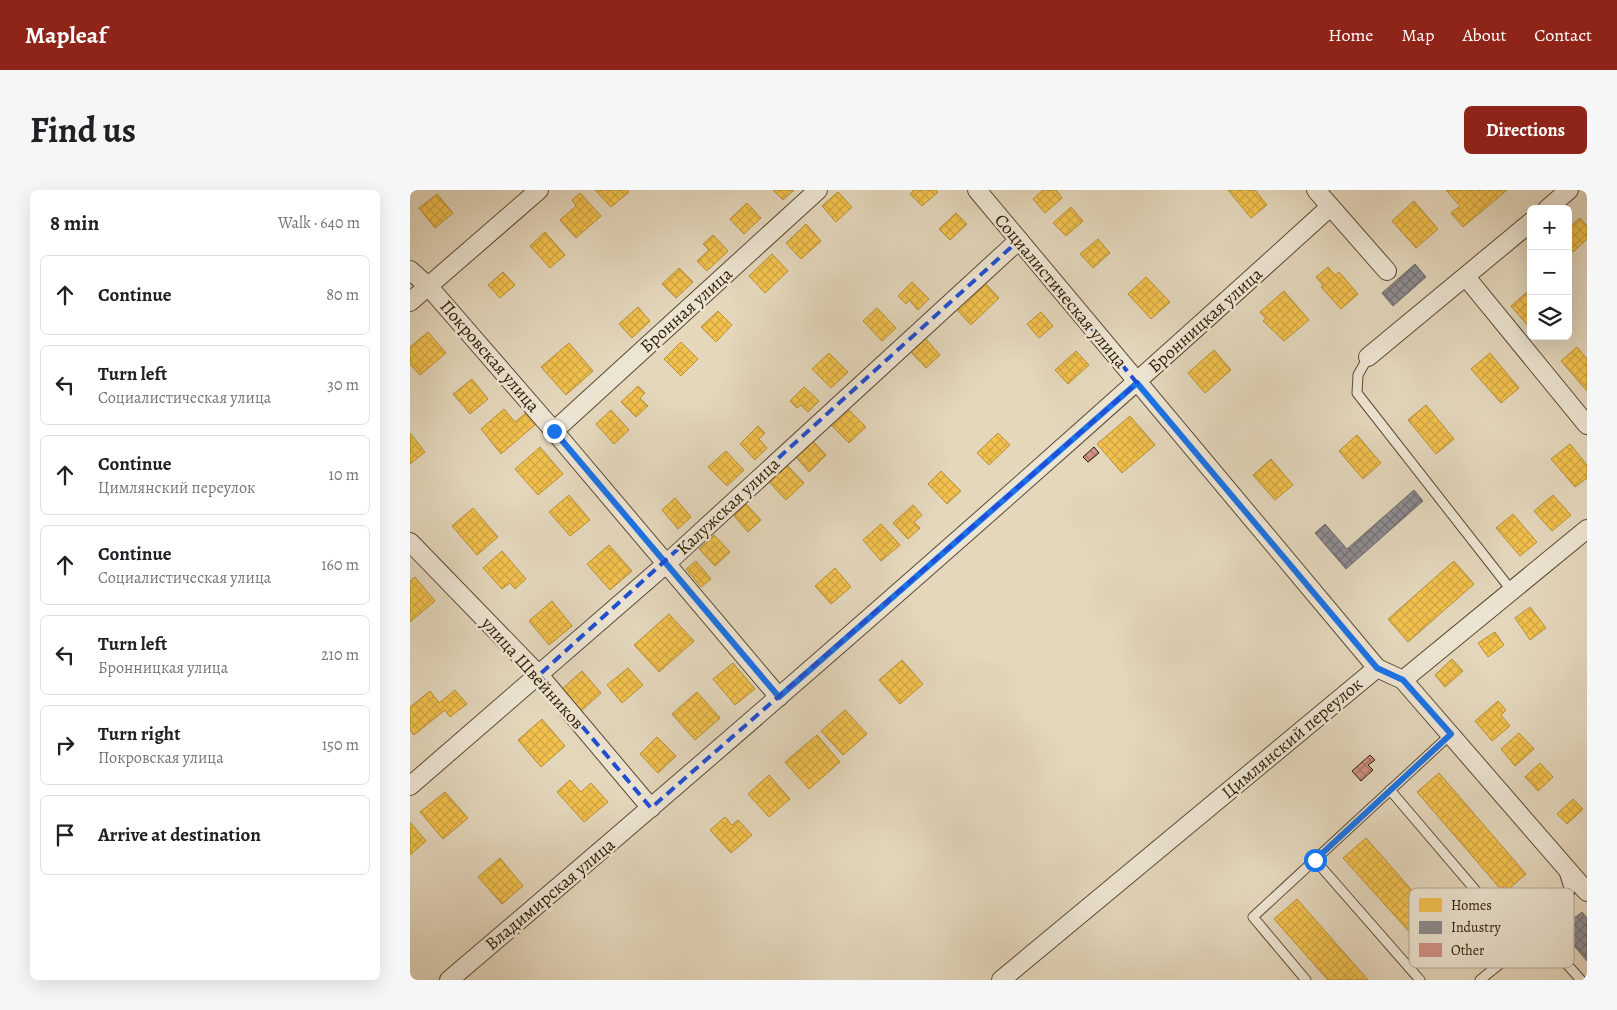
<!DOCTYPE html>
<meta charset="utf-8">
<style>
body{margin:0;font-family:Alegreya,serif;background:#f6f6f6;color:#202124}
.controls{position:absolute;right:15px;top:15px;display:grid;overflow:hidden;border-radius:8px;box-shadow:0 5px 20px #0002}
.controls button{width:45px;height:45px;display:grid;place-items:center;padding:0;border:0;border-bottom:1px solid #e0e0e0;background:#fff;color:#202124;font:25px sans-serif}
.stop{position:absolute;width:15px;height:15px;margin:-11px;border:4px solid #1a73e8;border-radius:50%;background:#fff}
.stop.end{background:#1a73e8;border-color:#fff;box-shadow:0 1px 5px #0008}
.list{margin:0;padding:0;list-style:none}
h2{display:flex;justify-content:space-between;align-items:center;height:65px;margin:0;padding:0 20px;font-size:21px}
h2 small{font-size:16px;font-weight:400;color:#757577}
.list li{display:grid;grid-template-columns:32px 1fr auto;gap:15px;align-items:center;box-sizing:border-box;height:80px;margin:0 10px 10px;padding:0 10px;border:1px solid #e0e0e0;border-radius:8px}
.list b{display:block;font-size:19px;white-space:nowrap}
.list p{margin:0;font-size:16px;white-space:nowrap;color:#757577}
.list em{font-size:16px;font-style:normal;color:#757577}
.icon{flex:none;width:28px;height:28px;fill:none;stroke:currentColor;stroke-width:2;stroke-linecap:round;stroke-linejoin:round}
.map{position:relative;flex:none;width:1177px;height:790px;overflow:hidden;border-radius:8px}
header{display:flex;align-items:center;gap:30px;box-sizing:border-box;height:70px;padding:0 25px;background:#8f2418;color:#fff}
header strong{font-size:24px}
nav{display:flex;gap:28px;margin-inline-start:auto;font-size:18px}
.intro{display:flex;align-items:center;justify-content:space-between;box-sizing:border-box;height:120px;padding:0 30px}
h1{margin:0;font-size:35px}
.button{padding:12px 22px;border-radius:8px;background:#8f2418;color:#fff;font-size:18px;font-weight:700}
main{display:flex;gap:30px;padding:0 30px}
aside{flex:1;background:#fff;border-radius:8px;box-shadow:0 5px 20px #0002}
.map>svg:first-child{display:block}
.homes{fill:url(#homes-cross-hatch);stroke:#b78f38}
.industry{fill:url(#industry-cross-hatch);stroke:#706a67}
.building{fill:url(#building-cross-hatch);stroke:#2c1a03}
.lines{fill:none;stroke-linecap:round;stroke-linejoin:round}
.lane-casing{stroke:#5a4931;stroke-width:11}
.street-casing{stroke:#5a4931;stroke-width:20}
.lane{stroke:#ede5d3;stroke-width:9}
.street{stroke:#ede5d3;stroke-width:18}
.route{stroke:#1a73e8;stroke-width:6}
.marked{fill:none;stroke:#1d4ed8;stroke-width:4;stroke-dasharray:10 6;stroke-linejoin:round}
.labels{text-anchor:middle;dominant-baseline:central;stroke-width:5;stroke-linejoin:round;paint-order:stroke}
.street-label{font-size:18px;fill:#2c1a03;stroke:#ede5d3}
.key{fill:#ede5d3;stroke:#b3a895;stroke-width:1}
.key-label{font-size:14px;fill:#2c1a03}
</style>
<header>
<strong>Mapleaf</strong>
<nav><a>Home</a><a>Map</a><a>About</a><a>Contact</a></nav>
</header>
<div class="intro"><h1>Find us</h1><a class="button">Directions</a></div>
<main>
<aside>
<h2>8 min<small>Walk · 640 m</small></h2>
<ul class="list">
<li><svg class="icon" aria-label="ahead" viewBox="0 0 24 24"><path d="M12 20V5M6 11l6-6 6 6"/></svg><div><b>Continue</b></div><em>80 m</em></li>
<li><svg class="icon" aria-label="left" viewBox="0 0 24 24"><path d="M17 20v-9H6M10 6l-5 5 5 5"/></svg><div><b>Turn left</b><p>Социалистическая улица</p></div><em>30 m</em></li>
<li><svg class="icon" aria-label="ahead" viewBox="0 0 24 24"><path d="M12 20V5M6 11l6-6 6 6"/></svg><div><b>Continue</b><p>Цимлянский переулок</p></div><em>10 m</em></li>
<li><svg class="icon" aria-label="ahead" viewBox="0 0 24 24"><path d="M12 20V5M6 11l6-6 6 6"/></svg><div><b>Continue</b><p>Социалистическая улица</p></div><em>160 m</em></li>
<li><svg class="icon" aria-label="left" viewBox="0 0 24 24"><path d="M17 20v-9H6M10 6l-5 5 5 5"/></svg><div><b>Turn left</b><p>Бронницкая улица</p></div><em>210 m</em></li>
<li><svg class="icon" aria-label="right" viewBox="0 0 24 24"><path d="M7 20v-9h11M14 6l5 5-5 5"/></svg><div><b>Turn right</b><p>Покровская улица</p></div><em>150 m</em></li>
<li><svg class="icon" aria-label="arrive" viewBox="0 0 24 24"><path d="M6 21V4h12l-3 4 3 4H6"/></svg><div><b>Arrive at destination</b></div></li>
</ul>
</aside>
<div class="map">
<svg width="1177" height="790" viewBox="0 0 1177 790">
<defs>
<pattern id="homes-cross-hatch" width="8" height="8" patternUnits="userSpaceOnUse" patternTransform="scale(1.25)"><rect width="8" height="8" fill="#f2c14e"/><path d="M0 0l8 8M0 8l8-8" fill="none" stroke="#d0a542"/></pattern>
<pattern id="industry-cross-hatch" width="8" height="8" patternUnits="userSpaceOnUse" patternTransform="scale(1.25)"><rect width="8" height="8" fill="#8d8d92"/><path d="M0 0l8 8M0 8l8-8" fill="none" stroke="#737275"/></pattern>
<pattern id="building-cross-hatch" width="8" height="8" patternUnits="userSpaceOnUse" patternTransform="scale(1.25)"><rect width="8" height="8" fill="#d29285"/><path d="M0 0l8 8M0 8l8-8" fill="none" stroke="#ab766b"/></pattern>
</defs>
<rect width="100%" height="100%" fill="#e4d7bc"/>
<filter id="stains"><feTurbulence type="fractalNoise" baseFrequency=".004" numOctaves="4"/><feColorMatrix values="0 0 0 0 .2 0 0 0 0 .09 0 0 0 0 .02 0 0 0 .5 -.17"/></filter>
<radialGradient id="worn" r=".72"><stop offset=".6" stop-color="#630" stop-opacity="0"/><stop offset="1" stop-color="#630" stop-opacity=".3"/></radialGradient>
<g class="homes">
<polygon points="185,0 217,0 219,2 201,17"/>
<polygon points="363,0 384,0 373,10"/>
<polygon points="504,0 526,0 528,2 512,16 500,4"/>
<polygon points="633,0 646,0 652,8 635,23 623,9"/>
<polygon points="818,0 845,0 857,15 841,28"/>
<polygon points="1036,0 1097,0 1053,37 1041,23 1050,16"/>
<polygon points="428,2 442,17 426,32 412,16"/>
<polygon points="170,3 191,26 166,48 150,30 166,16 162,10"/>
<polygon points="27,4 43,23 25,38 9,18"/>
<polygon points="1004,11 1028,39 1006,58 982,31"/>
<polygon points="337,13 351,28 334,44 320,29"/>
<polygon points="661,17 673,31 656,46 643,33"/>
<polygon points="546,23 557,34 540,50 529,39"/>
<polygon points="1170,28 1177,36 1177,49 1163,62 1158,56 1158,38"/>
<polygon points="396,34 411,51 391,69 376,53"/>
<polygon points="135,42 155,65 140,78 120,56"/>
<polygon points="303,45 318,61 297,81 287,71 299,60 293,54"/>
<polygon points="688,49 700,63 683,78 670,64"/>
<polygon points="362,64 378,81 355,103 339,86"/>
<polygon points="918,77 925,85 929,82 948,104 931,119 911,97 913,95 906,87"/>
<polygon points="269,78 283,92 266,108 252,94"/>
<polygon points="93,82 105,95 90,108 78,95"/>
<polygon points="736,87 760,112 741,129 718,104"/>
<polygon points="502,92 519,109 508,120 499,110 496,114 488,106"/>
<polygon points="575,93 589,108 561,135 546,119"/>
<polygon points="874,101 899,130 874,151 853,131 856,129 850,122"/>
<polygon points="1117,102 1121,106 1121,139 1101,116"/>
<polygon points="228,117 240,131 222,148 209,134"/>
<polygon points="467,118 486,138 472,151 453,131"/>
<polygon points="308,121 322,135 306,152 291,137"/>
<polygon points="631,122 643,136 629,148 617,134"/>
<polygon points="18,142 36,163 10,185 0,174 0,157"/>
<polygon points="515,148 530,165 516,178 500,161"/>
<polygon points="271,152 288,169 271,186 254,169"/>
<polygon points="159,153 183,181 156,205 131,177"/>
<polygon points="1167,157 1177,169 1177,201 1151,171"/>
<polygon points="804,160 821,180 795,203 778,183"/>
<polygon points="666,161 679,175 658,194 645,180"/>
<polygon points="419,163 438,182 421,198 402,179"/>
<polygon points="1080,163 1109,198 1091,213 1061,179"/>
<polygon points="62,189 78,209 60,224 43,204"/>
<polygon points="228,196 235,203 230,208 238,216 226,227 211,212"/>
<polygon points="394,197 409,211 398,222 391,215 387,218 380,211"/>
<polygon points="1016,215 1044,249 1026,264 998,230"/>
<polygon points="437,218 456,237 439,253 420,234"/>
<polygon points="94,219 105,232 116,223 126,234 91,264 71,239"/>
<polygon points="201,220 219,240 204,254 186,234"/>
<polygon points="720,226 745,255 712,283 687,254"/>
<polygon points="348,236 355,243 349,249 357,258 345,270 330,254"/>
<polygon points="0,243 15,262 0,274"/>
<polygon points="588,243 600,255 579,275 567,263"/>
<polygon points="947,245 971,273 953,289 929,261"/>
<polygon points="403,251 416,265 399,282 386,267"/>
<polygon points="1160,254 1177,275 1177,288 1165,297 1141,269"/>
<polygon points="130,257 153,284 128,305 105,279"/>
<polygon points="316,261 334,280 317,296 298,277"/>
<polygon points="861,269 883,295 865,310 843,285"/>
<polygon points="376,274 394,293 376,310 358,291"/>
<polygon points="531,281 551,301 537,314 518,294"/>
<polygon points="159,305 180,330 160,346 139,322"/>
<polygon points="1143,305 1161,325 1142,341 1124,321"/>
<polygon points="265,308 281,327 268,339 252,320"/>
<polygon points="336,314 351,330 338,342 324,326"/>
<polygon points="503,315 512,325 504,332 510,338 498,349 483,333"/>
<polygon points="63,318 88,347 67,365 42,336"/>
<polygon points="1103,324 1127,352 1110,366 1086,338"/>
<polygon points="471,334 490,355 471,371 453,350"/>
<polygon points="304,345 320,362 305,376 289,359"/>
<polygon points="199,355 222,381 200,400 177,374"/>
<polygon points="92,361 116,389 105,399 100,393 92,399 73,378"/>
<polygon points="286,371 301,389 291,397 276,379"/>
<polygon points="1044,371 1064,394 998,452 978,429"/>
<polygon points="425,378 441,397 421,414 405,396"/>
<polygon points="5,387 25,411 0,432 0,391"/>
<polygon points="142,411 162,436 139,455 119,431"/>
<polygon points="1120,417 1136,438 1120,450 1105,428"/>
<polygon points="259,424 284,451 249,482 224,455"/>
<polygon points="1085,442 1094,455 1078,467 1068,453"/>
<polygon points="1042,469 1053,481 1035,497 1025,485"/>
<polygon points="492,470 513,494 490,514 469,490"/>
<polygon points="323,473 345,499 325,515 303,489"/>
<polygon points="218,478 233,495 212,513 197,495"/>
<polygon points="172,481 191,503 171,521 151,500"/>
<polygon points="45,500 57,514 40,527 35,520 4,545 0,540 0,517 20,501 29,513"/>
<polygon points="287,502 310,528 285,550 262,524"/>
<polygon points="1088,511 1096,520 1091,525 1100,536 1082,551 1065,531"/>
<polygon points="435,520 457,544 433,565 411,541"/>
<polygon points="132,529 155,556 131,577 108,550"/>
<polygon points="1109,543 1124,559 1105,576 1091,559"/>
<polygon points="407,545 430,572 399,599 375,572"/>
<polygon points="247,547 266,566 248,583 230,564"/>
<polygon points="1130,573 1143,587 1128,601 1115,587"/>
<polygon points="1029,583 1116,684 1094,703 1007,602"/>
<polygon points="359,585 380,609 359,627 338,604"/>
<polygon points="160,590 171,602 181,593 198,612 174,632 147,602"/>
<polygon points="35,602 58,628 33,649 10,622"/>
<polygon points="1163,609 1173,619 1157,634 1147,624"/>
<polygon points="315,627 322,635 328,630 342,645 321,663 300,640"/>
<polygon points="0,632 16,651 0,665"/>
<polygon points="956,648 1042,746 1020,765 933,668"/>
<polygon points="90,668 113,696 92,714 68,687"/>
<polygon points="887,709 958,790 918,790 864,729"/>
</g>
<g class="industry">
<polygon points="1005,74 1016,87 983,116 972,103"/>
<polygon points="1004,300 1013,311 936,379 905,343 915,334 937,359"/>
<polygon points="1172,722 1177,728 1177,771 1150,739"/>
</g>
<g class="building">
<polygon points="684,257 689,263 678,272 673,267"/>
<polygon points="960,565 965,570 958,575 963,580 951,591 942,581"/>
</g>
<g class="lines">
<g class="lane-casing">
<g id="lane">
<polyline points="958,167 948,185 947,203 1102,401"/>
<polyline points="980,600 1113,756"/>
<polyline points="905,670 1010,790"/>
<polyline points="1129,743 1171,790"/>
<polyline points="896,790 843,727 1041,544"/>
<polyline points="1070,790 1153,723 1160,701 1154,682"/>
</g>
</g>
<g class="street-casing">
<g id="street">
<polyline points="567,0 967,478"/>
<polyline points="906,0 977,81"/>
<polyline points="1137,19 1159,0"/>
<polyline points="0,80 19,97 144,241 369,507"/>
<polyline points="1056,87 1177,235"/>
<polyline points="0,112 129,0"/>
<polyline points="958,167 1121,32"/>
<polyline points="144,241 408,0"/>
<polyline points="0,352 129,485 241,618"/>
<polyline points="993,490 1177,702"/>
<polyline points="0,596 256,374 609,50"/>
<path d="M 39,790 C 337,537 631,280 920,17"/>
<polyline points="591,790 967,478 993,490 1177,339"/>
</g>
</g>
<use href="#lane" class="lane"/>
<use href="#street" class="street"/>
</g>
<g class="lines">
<polyline class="route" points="144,241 369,507 727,193 967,478 993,490 1041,544 905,670"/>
</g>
<path class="marked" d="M 609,50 L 727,193 L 241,618 L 129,485 Z"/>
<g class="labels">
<g class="street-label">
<text transform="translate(651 101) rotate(50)">Социалистическая улица</text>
<text transform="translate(276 120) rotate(-42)">Бронная улица</text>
<text transform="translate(795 130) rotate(-42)">Бронницкая улица</text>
<text transform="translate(80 166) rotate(49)">Покровская улица</text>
<text transform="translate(318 316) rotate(-43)">Калужская улица</text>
<text transform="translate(123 483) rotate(48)">улица Швейников</text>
<text transform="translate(882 548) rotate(-40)">Цимлянский переулок</text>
<text transform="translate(140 704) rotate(-40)">Владимирская улица</text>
</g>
</g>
<rect x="999" y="698" width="165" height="80" rx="8" class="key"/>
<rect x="1009" y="708" width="23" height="14" fill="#f2c14e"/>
<rect x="1009" y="731" width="23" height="13" fill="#8d8d92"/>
<rect x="1009" y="753" width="23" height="14" fill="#d29285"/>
<g class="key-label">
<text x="1041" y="720">Homes</text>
<text x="1041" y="742">Industry</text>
<text x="1041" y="765">Other</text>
</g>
<rect width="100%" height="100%" filter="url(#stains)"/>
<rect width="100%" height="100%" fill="url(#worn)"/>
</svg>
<div class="controls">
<button>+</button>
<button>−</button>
<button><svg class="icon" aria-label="layers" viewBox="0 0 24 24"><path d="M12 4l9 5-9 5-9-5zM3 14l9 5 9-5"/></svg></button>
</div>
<div class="stop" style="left:905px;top:670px"></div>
<div class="stop end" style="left:144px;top:241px"></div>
</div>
</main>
